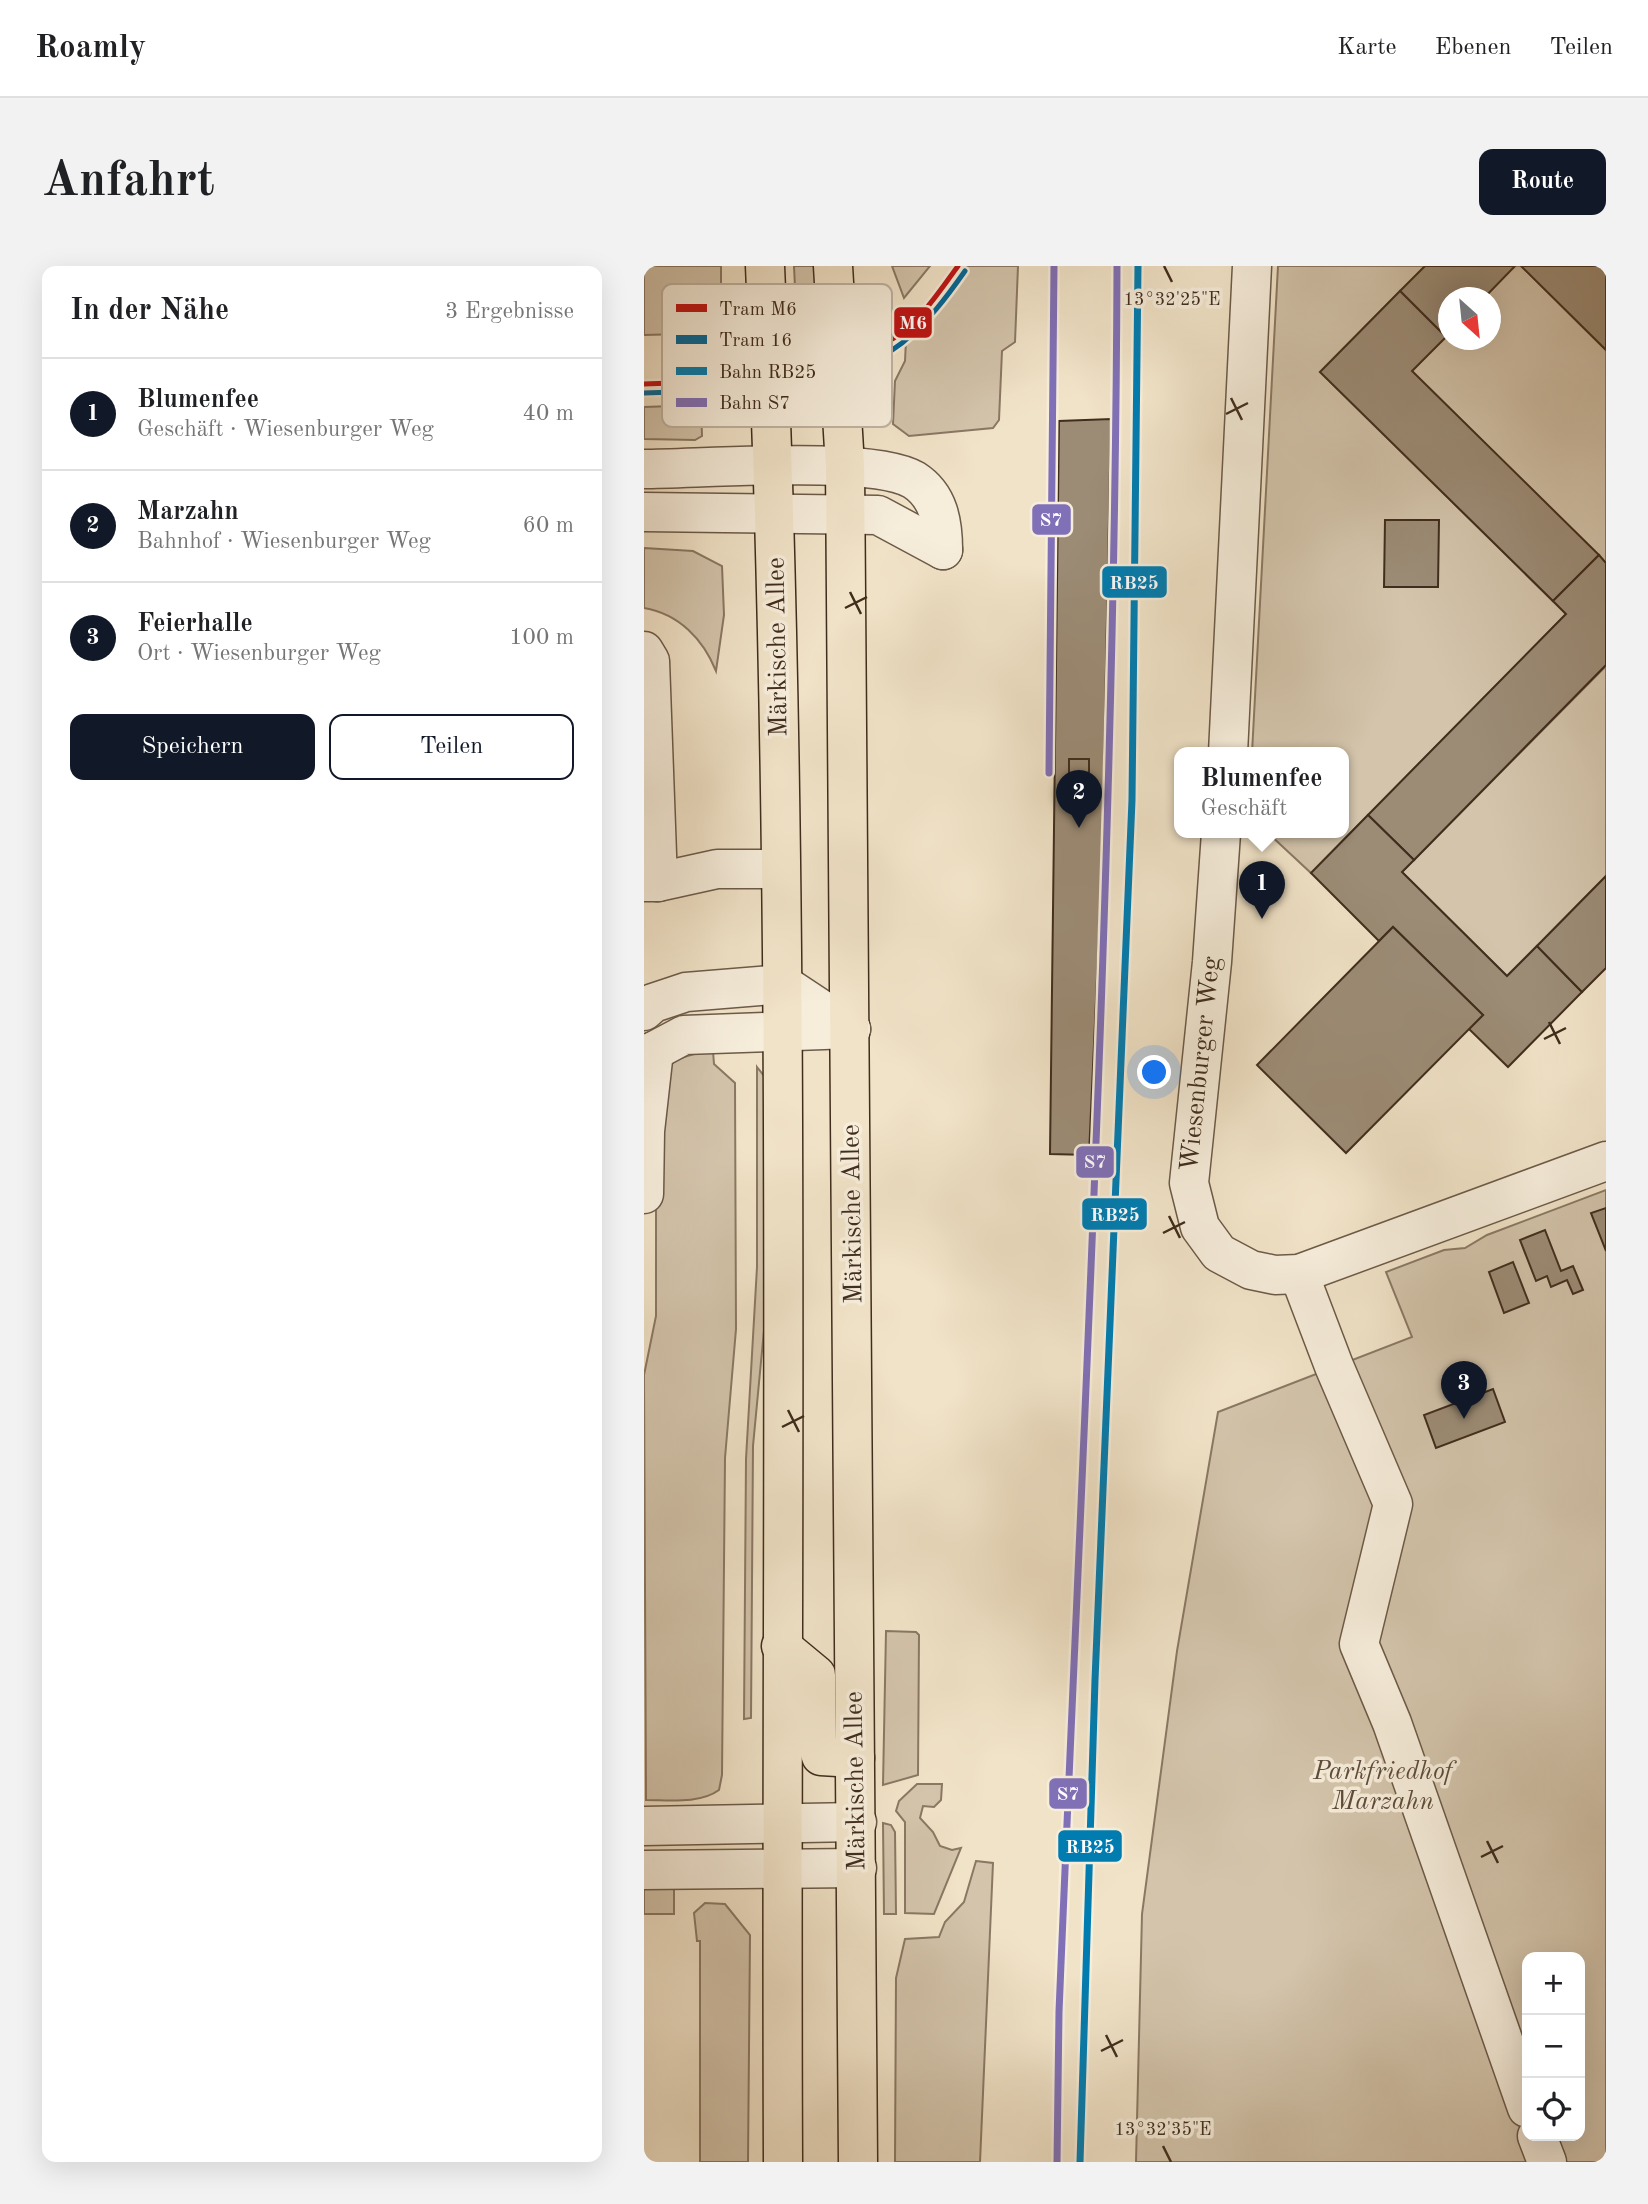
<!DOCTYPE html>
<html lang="de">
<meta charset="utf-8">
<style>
body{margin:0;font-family:"Old Standard TT",serif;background:#f2f2f2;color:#202124}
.controls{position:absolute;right:21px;bottom:21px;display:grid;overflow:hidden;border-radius:14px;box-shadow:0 7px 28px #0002}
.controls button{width:63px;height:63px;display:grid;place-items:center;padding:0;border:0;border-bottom:2px solid #e0e0e0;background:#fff;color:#202124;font:35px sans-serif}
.compass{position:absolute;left:794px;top:21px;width:63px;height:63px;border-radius:50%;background:#fff;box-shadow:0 7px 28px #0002;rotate:153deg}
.you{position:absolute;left:511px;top:807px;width:24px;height:24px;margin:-18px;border:5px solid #fff;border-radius:50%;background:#1a73e8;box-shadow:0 0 0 10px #1a73e833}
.badge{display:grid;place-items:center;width:46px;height:46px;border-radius:50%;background:#111827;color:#fff;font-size:23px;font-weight:700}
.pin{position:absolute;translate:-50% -58px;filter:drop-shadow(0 2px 4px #0008)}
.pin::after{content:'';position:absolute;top:37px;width:24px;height:21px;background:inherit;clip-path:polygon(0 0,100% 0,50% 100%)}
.popup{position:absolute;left:530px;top:481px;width:175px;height:91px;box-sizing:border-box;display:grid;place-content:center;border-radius:14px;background:#fff;filter:drop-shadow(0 2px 5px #0005);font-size:23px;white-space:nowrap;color:#757577}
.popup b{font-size:26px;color:#202124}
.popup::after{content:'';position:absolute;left:50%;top:100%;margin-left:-14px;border:14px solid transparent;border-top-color:#fff}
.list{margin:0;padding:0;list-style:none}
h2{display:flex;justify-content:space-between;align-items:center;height:91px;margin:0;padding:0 28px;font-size:30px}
h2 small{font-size:23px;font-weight:400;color:#757577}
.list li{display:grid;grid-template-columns:46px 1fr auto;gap:21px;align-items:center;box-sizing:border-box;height:112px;padding:0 28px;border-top:2px solid #e0e0e0}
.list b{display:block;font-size:26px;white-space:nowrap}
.list p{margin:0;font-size:23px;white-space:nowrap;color:#757577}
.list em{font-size:23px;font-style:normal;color:#757577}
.actions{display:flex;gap:14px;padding:21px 28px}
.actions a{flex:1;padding:16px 0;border:2px solid #111827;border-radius:14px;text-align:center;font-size:24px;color:#111827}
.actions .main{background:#111827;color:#fff}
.icon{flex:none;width:38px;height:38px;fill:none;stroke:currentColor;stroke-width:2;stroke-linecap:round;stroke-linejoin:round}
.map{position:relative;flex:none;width:962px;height:1896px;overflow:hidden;border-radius:14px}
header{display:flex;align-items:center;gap:42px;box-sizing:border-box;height:98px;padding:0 35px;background:#fff;border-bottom:2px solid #e0e0e0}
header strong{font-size:33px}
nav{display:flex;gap:38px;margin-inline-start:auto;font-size:24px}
.intro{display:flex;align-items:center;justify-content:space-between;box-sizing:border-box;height:168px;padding:0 42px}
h1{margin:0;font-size:49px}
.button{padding:18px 32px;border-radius:14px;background:#111827;color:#fff;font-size:24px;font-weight:700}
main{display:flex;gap:42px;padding:0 42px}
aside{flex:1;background:#fff;border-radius:14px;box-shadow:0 7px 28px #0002}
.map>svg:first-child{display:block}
.green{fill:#d3c4ab;stroke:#8a7864;stroke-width:2;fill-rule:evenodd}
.building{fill:#9c8c76;stroke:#402d1d;stroke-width:2}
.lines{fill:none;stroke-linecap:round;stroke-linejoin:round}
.minor-casing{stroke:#6c5a48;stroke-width:41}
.major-casing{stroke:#402d1d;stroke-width:41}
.minor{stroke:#f6eddb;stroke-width:38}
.major{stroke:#f1e3c8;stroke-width:38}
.rail-1-casing{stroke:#f6eddb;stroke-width:12}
.rail-2-casing{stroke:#f6eddb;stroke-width:12}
.rail-1{stroke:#007cb0;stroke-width:7}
.rail-2{stroke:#8070b7;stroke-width:7}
.tram-1-casing{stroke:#f6eddb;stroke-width:10}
.tram-2-casing{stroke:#f6eddb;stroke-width:10}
.tram-1{stroke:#be1414;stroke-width:5}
.tram-2{stroke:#069;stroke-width:5}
.ticks{fill:none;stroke:#402d1d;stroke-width:2.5}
.labels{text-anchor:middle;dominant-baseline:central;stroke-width:7;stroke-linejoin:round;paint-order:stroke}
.street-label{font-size:26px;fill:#402d1d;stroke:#f6eddb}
.park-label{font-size:26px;font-style:italic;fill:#5d4b39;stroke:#f6eddb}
.key{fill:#f6eddb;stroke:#bfb3a2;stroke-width:2}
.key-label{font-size:19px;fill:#402d1d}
.ticks-label{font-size:18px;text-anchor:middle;fill:#402d1d;stroke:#f6eddb;stroke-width:7;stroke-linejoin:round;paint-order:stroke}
.line-badge{stroke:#f6eddb;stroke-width:2.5}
.badge-label{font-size:19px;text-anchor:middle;font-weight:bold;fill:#fff}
</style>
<header>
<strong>Roamly</strong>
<nav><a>Karte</a><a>Ebenen</a><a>Teilen</a></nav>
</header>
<div class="intro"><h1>Anfahrt</h1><a class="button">Route</a></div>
<main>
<aside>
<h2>In der Nähe<small>3 Ergebnisse</small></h2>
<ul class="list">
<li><span class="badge">1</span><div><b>Blumenfee</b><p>Geschäft · Wiesenburger Weg</p></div><em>40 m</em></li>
<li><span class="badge">2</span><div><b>Marzahn</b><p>Bahnhof · Wiesenburger Weg</p></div><em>60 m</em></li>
<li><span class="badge">3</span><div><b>Feierhalle</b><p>Ort · Wiesenburger Weg</p></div><em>100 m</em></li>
</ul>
<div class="actions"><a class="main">Speichern</a><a>Teilen</a></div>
</aside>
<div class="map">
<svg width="962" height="1896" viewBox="0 0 962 1896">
<rect width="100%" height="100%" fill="#f1e3c8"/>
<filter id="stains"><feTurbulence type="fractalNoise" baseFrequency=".00286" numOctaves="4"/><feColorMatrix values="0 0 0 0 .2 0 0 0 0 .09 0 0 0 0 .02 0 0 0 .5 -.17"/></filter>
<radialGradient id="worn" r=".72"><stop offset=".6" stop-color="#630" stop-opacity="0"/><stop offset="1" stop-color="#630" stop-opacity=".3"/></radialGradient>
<g class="green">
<polygon points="0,0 77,0 77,67 0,69"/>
<polygon points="150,0 172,0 176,83 154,86"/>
<polygon points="248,0 286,0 260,32"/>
<polygon points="323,0 374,0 371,76 358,85 355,154 349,162 265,170 249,158 251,115 261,95 262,74 312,19"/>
<polygon points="634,0 781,0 676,106 922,348 667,607 624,567 700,567 700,487 608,487"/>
<polygon points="871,0 877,0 962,84 962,297 768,105 804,68 804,74 846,74 846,32 840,31"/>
<polygon points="57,139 58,170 51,174 0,173 0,141"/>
<path d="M 0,282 L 49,285 L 78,300 L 80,349 L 72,405 C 59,373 35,348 0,342 Z"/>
<polygon points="962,400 962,610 863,710 758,606"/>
<path d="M 69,785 L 70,798 L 91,817 L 92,1063 L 81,1192 L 78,1509 L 75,1524 C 56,1538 25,1534 2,1534 L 0,1109 L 12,1050 L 12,812 C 28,792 44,788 69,785 Z"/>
<polygon points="113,801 120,810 120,1064 109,1180 107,1452 100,1453 102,1193 113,1001"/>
<path d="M 962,924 L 962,1896 L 492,1896 L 498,1648 L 533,1385 L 574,1146 L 768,1071 L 742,1006 L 800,984 L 821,982 L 843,969 ZM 883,1691 L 936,1691 L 936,1870 L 883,1870 Z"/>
<polygon points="242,1365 272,1366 275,1369 274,1509 239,1519"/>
<polygon points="273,1518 298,1518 297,1534 290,1541 279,1540 276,1552 289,1566 296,1580 308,1584 317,1582 290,1648 261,1647 261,1556 252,1545 255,1535"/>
<polygon points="239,1557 247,1559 251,1566 252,1648 240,1648"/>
<polygon points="332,1595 349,1597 336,1896 251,1896 252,1712 261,1673 295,1671 301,1656 320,1636"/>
<polygon points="30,1618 30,1648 0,1648 0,1619"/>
<polygon points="61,1637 81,1638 106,1669 104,1896 56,1896 56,1675 53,1675 50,1647"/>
</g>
<g class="building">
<polygon points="781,0 871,0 840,32 804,32 802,71 756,25"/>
<polygon points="877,0 962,0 962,84"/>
<polygon points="756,25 802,71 768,105 955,289 909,335 676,106"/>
<polygon points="467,153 458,602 445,889 406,888 415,155"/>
<polygon points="741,254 795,254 794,321 740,321"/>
<polygon points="955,289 962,297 962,399 770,594 724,549 922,348 909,335"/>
<rect x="425" y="493" width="20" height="35"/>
<polygon points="724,549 770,594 758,606 863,710 893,680 938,726 864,801 825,763 839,749 749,661 735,675 667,607"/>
<polygon points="962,610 962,702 938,726 893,680"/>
<polygon points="749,661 839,749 702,887 613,799"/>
<polygon points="962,942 962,985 947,947"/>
<polygon points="901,964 917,1005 929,1000 939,1024 929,1028 923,1014 907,1021 903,1010 892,1015 876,974"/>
<polygon points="869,996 885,1037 860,1047 845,1006"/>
<polygon points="849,1123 861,1156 792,1182 780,1149"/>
</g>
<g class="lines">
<g class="minor-casing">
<g id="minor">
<path d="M 0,203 C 57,203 229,189 270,214 C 295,230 299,257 299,284"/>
<polyline points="0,246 234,249 299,284"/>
<polyline points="0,385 6,395 14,616 0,616"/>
<polyline points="584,487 608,0"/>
<polyline points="577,567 568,696 545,917 556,961 575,987 607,1004 631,1009 655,1008 962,895"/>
<polyline points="14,616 73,603 136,603"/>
<polyline points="0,745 9,737 42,726 139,718 207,763"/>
<polyline points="0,799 10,785 40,769 207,763"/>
<polyline points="0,928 1,865 10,785"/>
<polyline points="655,1008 690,1100 749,1238 715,1378 748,1457 883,1842"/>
<polyline points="0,1560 213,1556"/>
<polyline points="0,1604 213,1602"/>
<polyline points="893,1870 903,1896"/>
</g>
</g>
<g class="major-casing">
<g id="major">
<path d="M 121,0 C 149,632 136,1264 139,1896"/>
<polyline points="189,0 201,200 214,1896"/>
<polyline points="137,1380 172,1409 173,1478 177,1490 211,1492"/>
</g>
</g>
<use href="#minor" class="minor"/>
<use href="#major" class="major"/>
<g class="rail-1-casing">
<polyline id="rail-1" points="436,1896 451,1414 488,534 494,0"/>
</g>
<g class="rail-2-casing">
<g id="rail-2">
<polyline points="405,507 410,0"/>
<path d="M 413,1896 L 415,1746 C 439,1164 471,582 473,0"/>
</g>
</g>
<use href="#rail-1" class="rail-1"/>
<use href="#rail-2" class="rail-2"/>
<g class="tram-1-casing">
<path id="tram-1" d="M 0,118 C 84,115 177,120 250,72 C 277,54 295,26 314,0"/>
</g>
<g class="tram-2-casing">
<path id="tram-2" d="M 0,127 C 84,124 188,131 258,77 C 284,56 302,32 321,5"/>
</g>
<use href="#tram-1" class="tram-1"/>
<use href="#tram-2" class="tram-2"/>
</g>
<path class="ticks" d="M 520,0 L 528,16M 587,132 L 598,154M 582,148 L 604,137M 206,326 L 217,348M 201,342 L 223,331M 905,756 L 916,778M 900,773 L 922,762M 525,950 L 536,972M 519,967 L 541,956M 144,1144 L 155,1166M 138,1161 L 160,1150M 843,1575 L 854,1597M 837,1591 L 859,1580M 462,1769 L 473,1791M 457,1785 L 479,1774M 519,1880 L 527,1896"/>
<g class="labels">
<g class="street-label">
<text transform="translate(134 381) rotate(-91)">Märkische Allee</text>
<text transform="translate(557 798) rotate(-84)">Wiesenburger Weg</text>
<text transform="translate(209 948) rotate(-91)">Märkische Allee</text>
<text transform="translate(212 1515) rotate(-91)">Märkische Allee</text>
</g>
<g class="park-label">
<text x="739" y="1506">Parkfriedhof<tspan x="739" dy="30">Marzahn</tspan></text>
</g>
</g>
<rect x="18" y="18" width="230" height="143" rx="10" class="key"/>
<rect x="32" y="38" width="31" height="8" fill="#be1414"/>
<rect x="32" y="69" width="31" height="9" fill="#069"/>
<rect x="32" y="101" width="31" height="8" fill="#007cb0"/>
<rect x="32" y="132" width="31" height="9" fill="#8070b7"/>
<g class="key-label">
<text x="75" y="49">Tram M6</text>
<text x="75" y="80">Tram 16</text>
<text x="75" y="112">Bahn RB25</text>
<text x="75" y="143">Bahn S7</text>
</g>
<g class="ticks-label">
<text x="528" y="39">13°32'25"E</text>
<text x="519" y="1869">13°32'35"E</text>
</g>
<g class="line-badge">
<rect x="249" y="40" width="40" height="33" rx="7" fill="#be1414"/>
<rect x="387" y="237" width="41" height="33" rx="7" fill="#8070b7"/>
<rect x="457" y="299" width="67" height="34" rx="7" fill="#007cb0"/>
<rect x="431" y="879" width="40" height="34" rx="7" fill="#8070b7"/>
<rect x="437" y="931" width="67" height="34" rx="7" fill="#007cb0"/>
<rect x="404" y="1511" width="40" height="33" rx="7" fill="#8070b7"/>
<rect x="413" y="1563" width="66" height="34" rx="7" fill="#007cb0"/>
</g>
<g class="badge-label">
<text x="269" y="63">M6</text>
<text x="407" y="260">S7</text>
<text x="490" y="323">RB25</text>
<text x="451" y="902">S7</text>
<text x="471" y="955">RB25</text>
<text x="424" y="1534">S7</text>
<text x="446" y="1587">RB25</text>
</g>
<rect width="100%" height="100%" filter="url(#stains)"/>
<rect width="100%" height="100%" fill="url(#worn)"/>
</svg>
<div class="controls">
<button>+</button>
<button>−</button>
<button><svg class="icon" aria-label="locate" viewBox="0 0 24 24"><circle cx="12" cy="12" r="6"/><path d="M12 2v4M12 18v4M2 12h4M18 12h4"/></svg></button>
</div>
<svg class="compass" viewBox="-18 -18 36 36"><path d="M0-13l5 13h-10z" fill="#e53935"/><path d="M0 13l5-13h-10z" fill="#757577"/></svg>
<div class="you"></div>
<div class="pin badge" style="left:618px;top:653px">1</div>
<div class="popup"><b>Blumenfee</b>Geschäft</div>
<div class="pin badge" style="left:435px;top:562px">2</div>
<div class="pin badge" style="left:820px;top:1153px">3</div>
</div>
</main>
